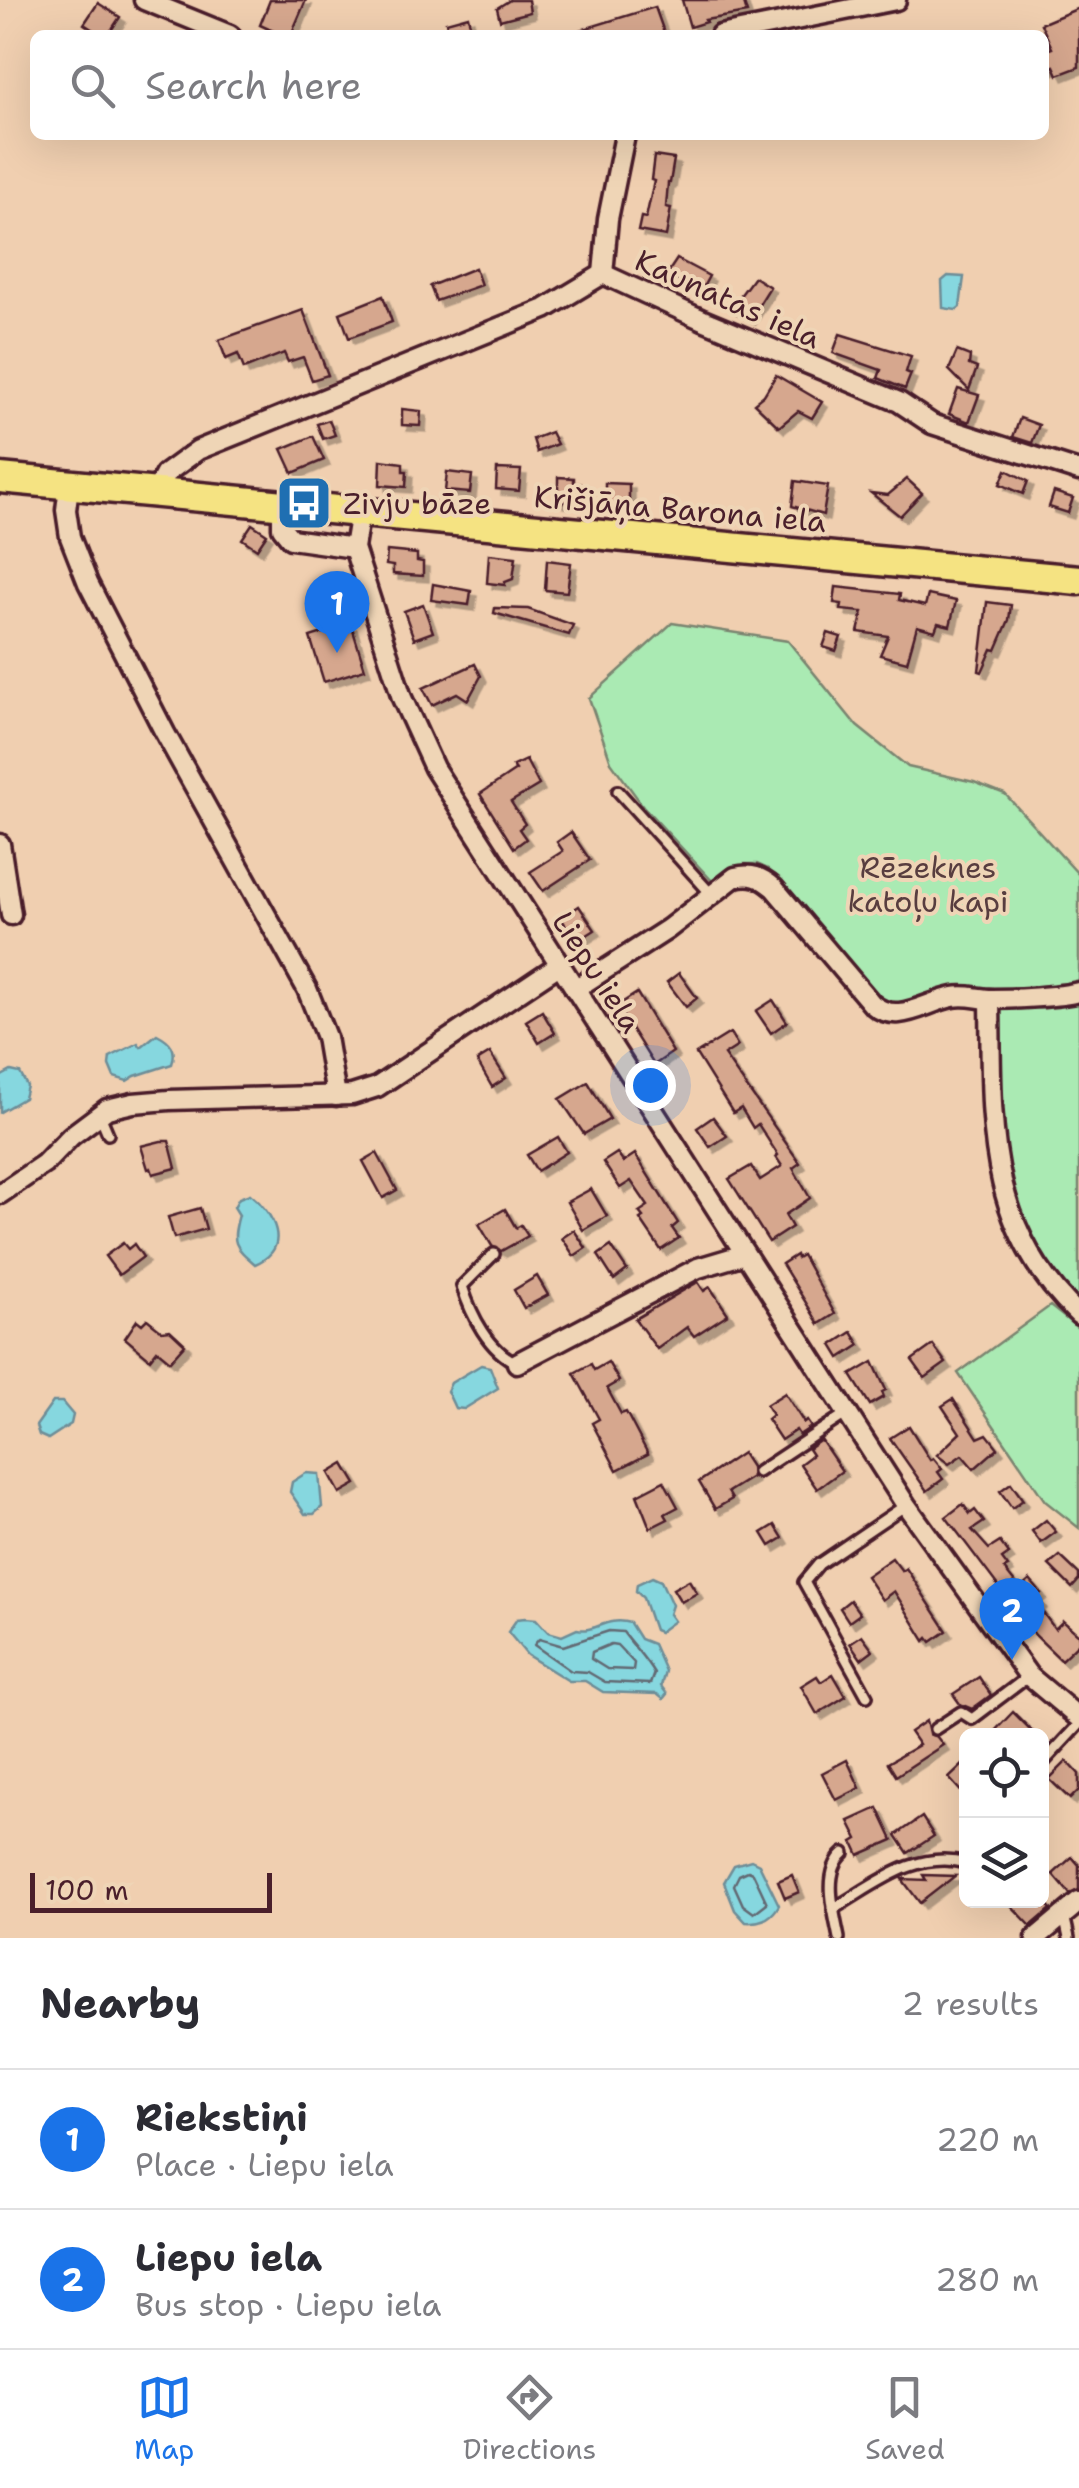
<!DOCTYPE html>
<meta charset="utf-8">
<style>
body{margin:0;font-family:"Shantell Sans",sans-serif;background:#f2f2f3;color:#2b2b33}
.controls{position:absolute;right:30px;bottom:30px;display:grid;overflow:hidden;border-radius:15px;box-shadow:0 10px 40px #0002}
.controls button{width:90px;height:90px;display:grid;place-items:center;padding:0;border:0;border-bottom:2px solid #e1e1e2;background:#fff;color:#2b2b33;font:50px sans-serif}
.scale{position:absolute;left:30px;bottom:25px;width:242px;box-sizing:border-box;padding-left:10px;border:5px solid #4a1f2b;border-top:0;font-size:28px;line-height:35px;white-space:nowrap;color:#4a1f2b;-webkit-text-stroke:8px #efd5b6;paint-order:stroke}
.you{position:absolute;left:650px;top:1085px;width:35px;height:35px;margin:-25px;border:8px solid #fff;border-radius:50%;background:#1a73e8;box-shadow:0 0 0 15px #1a73e833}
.badge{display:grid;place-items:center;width:65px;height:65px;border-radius:50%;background:#1a73e8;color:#fff;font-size:32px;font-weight:700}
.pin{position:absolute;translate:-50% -82px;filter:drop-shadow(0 2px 5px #0008)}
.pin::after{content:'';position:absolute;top:52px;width:35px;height:30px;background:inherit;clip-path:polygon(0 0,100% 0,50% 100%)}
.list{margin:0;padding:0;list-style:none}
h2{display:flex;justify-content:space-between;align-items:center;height:130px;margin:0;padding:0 40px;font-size:42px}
h2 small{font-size:32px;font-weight:400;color:#7c7c81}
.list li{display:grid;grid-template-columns:65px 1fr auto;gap:30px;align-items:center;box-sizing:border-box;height:140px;padding:0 40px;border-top:2px solid #e1e1e2}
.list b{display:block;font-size:38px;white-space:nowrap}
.list p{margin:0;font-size:32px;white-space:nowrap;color:#7c7c81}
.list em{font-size:32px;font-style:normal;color:#7c7c81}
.icon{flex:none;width:55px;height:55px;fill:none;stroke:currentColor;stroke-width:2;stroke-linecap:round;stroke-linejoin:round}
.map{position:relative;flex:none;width:1079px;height:1938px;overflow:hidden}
.search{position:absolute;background:#fff;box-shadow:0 10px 40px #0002;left:30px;right:30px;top:30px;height:110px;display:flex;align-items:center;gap:25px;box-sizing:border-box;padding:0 35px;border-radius:15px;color:#7c7c81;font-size:38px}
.sheet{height:410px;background:#fff}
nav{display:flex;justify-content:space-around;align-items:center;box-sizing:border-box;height:140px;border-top:2px solid #e1e1e2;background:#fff;font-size:28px;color:#7c7c81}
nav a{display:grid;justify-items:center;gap:5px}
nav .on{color:#1a73e8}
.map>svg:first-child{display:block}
.green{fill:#aaeab3;stroke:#7a846f;stroke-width:2.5}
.water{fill:#86d7df;stroke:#6e8d97;stroke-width:2.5}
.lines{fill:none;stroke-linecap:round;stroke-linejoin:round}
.shore{stroke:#626973;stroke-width:2.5}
.building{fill:#d6a78e;stroke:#4a1f2b;stroke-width:2.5;filter:url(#shadow)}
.service-casing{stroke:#4a1f2b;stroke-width:16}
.minor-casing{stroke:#4a1f2b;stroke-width:25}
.primary-casing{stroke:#4a1f2b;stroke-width:35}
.service{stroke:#efd5b6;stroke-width:9}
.minor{stroke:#efd5b6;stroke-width:18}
.primary{stroke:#f5e382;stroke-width:28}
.labels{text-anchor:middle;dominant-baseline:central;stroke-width:8;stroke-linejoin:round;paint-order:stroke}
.street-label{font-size:30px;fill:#4a1f2b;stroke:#efd5b6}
.poi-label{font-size:30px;fill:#4a1f2b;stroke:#efd5b6;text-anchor:start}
.park-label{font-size:30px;fill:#583d3f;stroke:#efd5b6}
</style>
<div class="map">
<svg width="1079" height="1938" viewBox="0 0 1079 1938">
<defs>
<filter id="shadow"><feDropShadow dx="5.5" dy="5.5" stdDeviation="0" flood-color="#0004"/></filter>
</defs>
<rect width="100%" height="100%" fill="#f0cfb0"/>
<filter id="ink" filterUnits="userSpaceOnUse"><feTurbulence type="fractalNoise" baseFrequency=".01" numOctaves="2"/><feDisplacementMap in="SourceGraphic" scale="20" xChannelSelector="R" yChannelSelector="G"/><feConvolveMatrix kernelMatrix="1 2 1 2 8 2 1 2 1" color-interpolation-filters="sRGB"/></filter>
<g filter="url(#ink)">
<g class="green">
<polygon points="672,623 788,641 857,726 908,767 974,782 1005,794 1079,875 1079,1300 1051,1274 1016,1204 999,1159 994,1028 977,989 887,1006 850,962 803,914 768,869 757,864 744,864 715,884 643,806 611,762 589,698"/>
<polygon points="1050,1306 1079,1329 1079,1528 1045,1501 958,1373"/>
</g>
<g class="water">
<polygon points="948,276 964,277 960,307 956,310 943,308 942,281"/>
<path d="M 157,1034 C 171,1041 177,1049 172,1064 L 135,1076 L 127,1081 L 114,1077 L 109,1065 L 110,1057 L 138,1043 L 141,1047 Z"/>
<polygon points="11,1071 20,1073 27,1086 24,1098 0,1112 0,1077"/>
<path d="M 250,1194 C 274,1213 293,1248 255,1264 C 234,1246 231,1243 239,1215 L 234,1207 L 239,1198 Z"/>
<polygon points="481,1365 490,1367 498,1388 464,1409 455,1408 447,1391 451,1383"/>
<polygon points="53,1402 62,1402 73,1415 71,1424 48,1439 39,1435 36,1426"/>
<polygon points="306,1473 319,1474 322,1507 314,1514 305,1514 290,1492 292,1482"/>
<polygon points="652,1577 661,1581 672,1605 669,1614 674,1621 659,1632 654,1630 643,1598 636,1591 637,1584"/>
<path d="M 525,1618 L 536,1619 L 548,1632 L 562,1636 L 577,1629 C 595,1633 606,1616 630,1623 L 640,1639 L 653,1644 L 665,1671 L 661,1686 L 667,1694 L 663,1699 L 657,1694 L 603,1692 L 585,1681 L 569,1681 L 527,1655 L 508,1632 L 517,1619 Z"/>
<path d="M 751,1860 L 759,1864 L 779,1905 C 772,1918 760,1923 746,1922 L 735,1910 L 724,1882 L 734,1865 Z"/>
</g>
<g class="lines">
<g class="shore">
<path d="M 609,1631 L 623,1632 C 634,1647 644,1656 654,1673 L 650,1684 L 605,1682 L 588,1672 L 571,1671 L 534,1645 L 539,1639 L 563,1646 Z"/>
<polygon points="611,1644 617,1645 634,1663 633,1670 607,1669 591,1659 592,1652"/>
<polygon points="748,1871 753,1873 767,1903 754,1913 743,1905 734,1885 739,1875"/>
</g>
</g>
<g class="building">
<polygon points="270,0 306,0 291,35 282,35 260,25"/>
<polygon points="510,0 528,0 530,12 500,20 497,8"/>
<polygon points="682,0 743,0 747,13 705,20 706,22 690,27"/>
<polygon points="98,3 120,17 108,35 101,35 84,24"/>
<polygon points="655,7 665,35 578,35 577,31"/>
<polygon points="1079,8 1079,67 1058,75 1054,66 1044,71 1044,51 1052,48 1041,24"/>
<polygon points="468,16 472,32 450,35 446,22"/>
<polygon points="654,156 674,159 670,183 668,183 666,207 671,208 666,236 638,231 641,217 646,218 654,181 651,180"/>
<polygon points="677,259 709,276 703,287 699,285 695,291 673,277 669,271"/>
<polygon points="475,268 481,285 436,301 430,286"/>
<polygon points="754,277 770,287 750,319 731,308"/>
<polygon points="383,296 392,322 349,338 340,313"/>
<polygon points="303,310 328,375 312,380 303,357 288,362 284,353 244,369 238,354 226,359 219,340"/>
<polygon points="840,334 911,356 906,372 911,374 905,389 878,378 881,370 833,353"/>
<polygon points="957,351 970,356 969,365 977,368 969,390 949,370"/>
<polygon points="776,375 822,402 812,418 798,411 779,427 754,403 764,395"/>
<polygon points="958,389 979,395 969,422 949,414"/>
<polygon points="402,409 421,411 420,426 402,425"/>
<polygon points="1020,418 1039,425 1032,443 1013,437"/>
<polygon points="329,420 335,435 323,439 317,424"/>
<polygon points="551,432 557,444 537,452 533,439"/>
<polygon points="313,436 324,460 293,473 282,449"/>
<polygon points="381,460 403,463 403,471 407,471 406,487 380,485"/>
<polygon points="497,469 521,470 519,491 496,489"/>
<polygon points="1006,470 1028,481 1023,494 1000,484"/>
<polygon points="447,472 472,475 470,493 445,491"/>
<polygon points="558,477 574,478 574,484 581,484 580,502 558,502"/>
<polygon points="907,479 922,493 900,516 871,493 888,495"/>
<polygon points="795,481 828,486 823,515 792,506"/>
<polygon points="605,483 629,484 629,504 605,504"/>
<polygon points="1054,492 1073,498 1068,513 1049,507"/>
<polygon points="252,524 267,534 257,549 242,539"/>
<polygon points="387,551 417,554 417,561 423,562 423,576 393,574 393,566 386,565"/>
<polygon points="489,554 516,557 513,579 505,582 505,585 487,583"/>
<polygon points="547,560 571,563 567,592 545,590"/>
<polygon points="433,584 471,591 469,605 431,600"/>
<polygon points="836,587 900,594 899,600 925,606 928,595 956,601 950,626 938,623 935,631 917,626 907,662 880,655 888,636 858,632 863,612 841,610 842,604 834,603"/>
<polygon points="987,602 1011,605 1009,620 996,650 992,649 982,672 979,671"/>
<polygon points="423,604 433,632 414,639 404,611"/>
<polygon points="495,608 528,609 573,625 569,635 494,613"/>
<polygon points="351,624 365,669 324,682 310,637"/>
<polygon points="828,633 841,637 836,651 823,647"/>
<polygon points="475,664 481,676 468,700 457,693 432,705 423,688"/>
<polygon points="526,760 539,785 511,802 525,824 519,829 526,839 514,848 480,794 516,770 513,766"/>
<polygon points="571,832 590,860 543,891 530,872 563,851 557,842"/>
<polygon points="579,906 595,930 576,942 561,918"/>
<polygon points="679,973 697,998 686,1007 667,982"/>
<polygon points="637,993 673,1052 654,1065 617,1006"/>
<polygon points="773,1000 787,1022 771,1033 756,1011"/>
<polygon points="542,1011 555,1033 539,1043 526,1021"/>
<polygon points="730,1033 738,1046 724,1055 800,1163 793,1168 810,1198 785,1215 792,1227 769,1242 729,1179 751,1166 760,1180 782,1166 776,1157 778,1155 758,1124 753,1128 741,1108 733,1113 696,1054"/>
<polygon points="490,1053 506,1078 492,1087 477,1061"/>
<polygon points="588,1082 610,1119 584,1134 560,1099"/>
<polygon points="713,1117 727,1136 710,1147 697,1128"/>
<polygon points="558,1137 567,1152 537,1171 527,1155"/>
<polygon points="161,1141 169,1141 176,1168 153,1174 151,1168 148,1169 141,1146"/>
<polygon points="377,1153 397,1190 383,1198 363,1161"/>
<polygon points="617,1153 623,1162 635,1154 678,1223 672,1228 679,1238 661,1250 640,1219 643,1217 639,1212 648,1206 631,1181 620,1188 603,1162"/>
<polygon points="591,1189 607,1216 583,1230 567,1202"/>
<polygon points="200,1208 206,1229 174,1238 168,1217"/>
<polygon points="505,1209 516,1228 521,1225 528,1236 501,1251 492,1246 479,1224"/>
<polygon points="574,1230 586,1248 574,1256 562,1238"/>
<polygon points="123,1243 128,1249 134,1244 143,1257 119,1275 105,1256"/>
<polygon points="611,1246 627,1270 614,1280 598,1255"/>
<polygon points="796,1255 797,1258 802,1255 835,1314 819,1324 782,1264"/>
<polygon points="537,1276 548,1295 524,1308 514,1290"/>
<polygon points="698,1282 704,1291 710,1287 728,1314 694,1336 687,1327 657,1349 635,1319"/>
<polygon points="147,1319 162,1331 170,1330 185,1344 170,1361 157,1350 150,1359 125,1338 137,1320 142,1324"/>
<polygon points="852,1332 860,1345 840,1358 832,1345"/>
<polygon points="933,1345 946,1363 925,1378 912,1360"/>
<polygon points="608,1362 619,1381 607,1388 621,1414 626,1412 648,1454 617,1470 592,1423 599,1419 574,1373 591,1364 594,1370"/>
<polygon points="873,1362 886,1390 882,1392 884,1397 870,1405 851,1375"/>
<polygon points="785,1393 804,1423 807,1421 811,1427 799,1435 796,1430 781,1440 767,1419 772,1415 766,1405"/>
<polygon points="953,1399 978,1438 987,1434 998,1448 974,1469 962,1455 949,1464 937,1455 960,1433 942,1406"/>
<polygon points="909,1426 930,1460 933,1458 942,1469 938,1472 943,1479 927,1491 890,1438"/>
<polygon points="821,1440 842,1471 817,1489 800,1464 812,1455 808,1449"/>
<polygon points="742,1453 751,1467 752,1477 728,1492 732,1499 715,1509 699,1482"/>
<polygon points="344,1464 356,1484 340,1493 329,1473"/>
<polygon points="664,1481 678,1507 665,1514 668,1519 650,1528 637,1495"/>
<polygon points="1011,1483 1023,1500 1012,1508 1000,1491"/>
<polygon points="963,1504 970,1514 975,1510 984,1522 972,1530 989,1549 1000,1542 1009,1554 1002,1559 1008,1567 1004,1569 1020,1589 1030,1580 1041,1593 1036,1597 1041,1603 1038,1606 1055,1629 1063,1621 1079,1635 1079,1643 1061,1660 1035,1635 946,1517"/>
<polygon points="1046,1520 1056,1532 1041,1543 1032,1531"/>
<polygon points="775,1525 783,1538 770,1546 762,1533"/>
<polygon points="1060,1556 1079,1574 1079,1580 1072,1588 1049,1565"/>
<polygon points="892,1558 902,1571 906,1568 947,1631 931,1642 928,1638 925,1641 894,1591 882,1600 866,1576"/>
<polygon points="689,1580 697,1593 681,1602 673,1589"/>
<polygon points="850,1600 860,1614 849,1622 840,1608"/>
<polygon points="862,1635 873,1650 861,1659 850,1643"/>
<polygon points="833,1674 846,1696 817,1714 801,1686 817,1676 821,1682"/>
<polygon points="979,1677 991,1695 972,1709 960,1704 953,1694"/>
<polygon points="1013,1712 1037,1736 990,1736"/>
<polygon points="926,1721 929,1734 937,1737 943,1745 896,1776 888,1763 919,1745 910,1732"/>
<polygon points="847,1760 860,1788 836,1800 822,1773"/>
<polygon points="1067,1761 1079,1774 1079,1790 1070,1799 1049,1779"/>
<polygon points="966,1762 966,1797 949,1778"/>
<polygon points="878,1808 893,1840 859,1855 853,1842 858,1839 849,1821"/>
<polygon points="922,1817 934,1836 908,1853 896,1835"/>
<polygon points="1072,1857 1079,1865 1079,1890 1070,1894 1053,1874"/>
<polygon points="792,1875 799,1892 785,1898 778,1881"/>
<polygon points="923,1875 955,1876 920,1903 902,1879 926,1880"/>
<polygon points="1006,1900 1043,1900 1051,1909 1031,1926"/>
</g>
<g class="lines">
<g class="service-casing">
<g id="service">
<polyline points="618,791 712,895"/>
<polyline points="100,1115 108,1134"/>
<path d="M 494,1254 L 462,1286 C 471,1315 489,1351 517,1363"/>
<polyline points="758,1472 847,1413"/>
<polyline points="867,1696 804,1582 819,1564 906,1505"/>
<polyline points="935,1729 961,1712 972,1719 1029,1676"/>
<polyline points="1042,1764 1079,1724"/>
<path d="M 833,1909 C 875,1885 916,1849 966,1863"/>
<polyline points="1064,1915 1069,1938"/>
<path d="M 839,1938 C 834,1912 822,1872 844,1853"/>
</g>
</g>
<g class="minor-casing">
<g id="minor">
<polyline points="144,0 230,35"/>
<polyline points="720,35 896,0"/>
<polyline points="603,274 608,219 625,135"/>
<polyline points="69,486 66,510 70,537 88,583 165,733 307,989 326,1037 336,1096"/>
<polyline points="154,495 165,474 198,450 545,309 603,274 703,320 899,402 932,424 1079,471"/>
<polyline points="282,505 282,528 291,539 354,548"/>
<polyline points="360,511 354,548 402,698 434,768 906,1505 1029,1676 1079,1718"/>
<polyline points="0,844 11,915"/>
<path d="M 575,989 L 668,929 L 735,877 C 752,873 761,877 774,888 L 872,1004 C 897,1026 925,1002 953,997 C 967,994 979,999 992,999 C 1014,999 1059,997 1079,992"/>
<path d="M 990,999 C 992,1119 983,1225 1079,1315"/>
<polyline points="0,1194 44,1164 71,1136 107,1109 133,1103 169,1100 352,1095 377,1087 559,965"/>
<polyline points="517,1363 698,1268 745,1254"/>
<polyline points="1036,1938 1079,1902"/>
</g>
</g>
<g class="primary-casing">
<polyline id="primary" points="0,478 1079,580"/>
</g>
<use href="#service" class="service"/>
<use href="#minor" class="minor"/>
<use href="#primary" class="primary"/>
</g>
</g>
<defs>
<g id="bus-square" transform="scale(2.875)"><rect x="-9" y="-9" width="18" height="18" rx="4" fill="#1f6fb2" stroke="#efd5b6"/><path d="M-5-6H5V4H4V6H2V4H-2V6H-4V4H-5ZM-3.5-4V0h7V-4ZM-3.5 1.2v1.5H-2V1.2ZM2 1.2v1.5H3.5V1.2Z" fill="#fff"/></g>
</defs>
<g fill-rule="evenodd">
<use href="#bus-square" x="304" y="503"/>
</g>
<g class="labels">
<g class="street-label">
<text transform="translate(728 299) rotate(24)">Kaunatas iela</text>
<text transform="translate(680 509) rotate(5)">Krišjāņa Barona iela</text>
<text transform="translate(597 972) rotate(57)">Liepu iela</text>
</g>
<g class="poi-label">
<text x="343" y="503">Zivju bāze</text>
</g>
<g class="park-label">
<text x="928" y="867">Rēzeknes<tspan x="928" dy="34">katoļu kapi</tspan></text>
</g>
</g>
</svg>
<div class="controls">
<button><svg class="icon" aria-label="locate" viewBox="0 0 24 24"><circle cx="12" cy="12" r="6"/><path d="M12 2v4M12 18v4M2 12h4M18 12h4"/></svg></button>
<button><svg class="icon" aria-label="layers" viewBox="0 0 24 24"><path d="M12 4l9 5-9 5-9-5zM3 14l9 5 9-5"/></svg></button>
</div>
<div class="scale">100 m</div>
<div class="you"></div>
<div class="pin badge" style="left:337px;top:653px">1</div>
<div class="pin badge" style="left:1012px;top:1660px">2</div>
<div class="search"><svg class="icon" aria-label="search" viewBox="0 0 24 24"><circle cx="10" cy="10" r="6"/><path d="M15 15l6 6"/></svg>Search here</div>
</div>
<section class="sheet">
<h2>Nearby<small>2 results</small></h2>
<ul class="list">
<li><span class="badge">1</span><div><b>Riekstiņi</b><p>Place · Liepu iela</p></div><em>220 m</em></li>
<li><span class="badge">2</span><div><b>Liepu iela</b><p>Bus stop · Liepu iela</p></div><em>280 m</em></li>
</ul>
</section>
<nav>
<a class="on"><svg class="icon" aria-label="map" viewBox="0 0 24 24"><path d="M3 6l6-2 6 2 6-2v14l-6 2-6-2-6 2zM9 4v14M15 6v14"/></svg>Map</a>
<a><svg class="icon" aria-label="directions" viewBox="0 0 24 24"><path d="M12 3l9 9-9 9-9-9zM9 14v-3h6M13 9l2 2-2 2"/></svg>Directions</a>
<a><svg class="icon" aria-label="saved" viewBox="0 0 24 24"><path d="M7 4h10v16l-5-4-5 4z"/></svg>Saved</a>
</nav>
